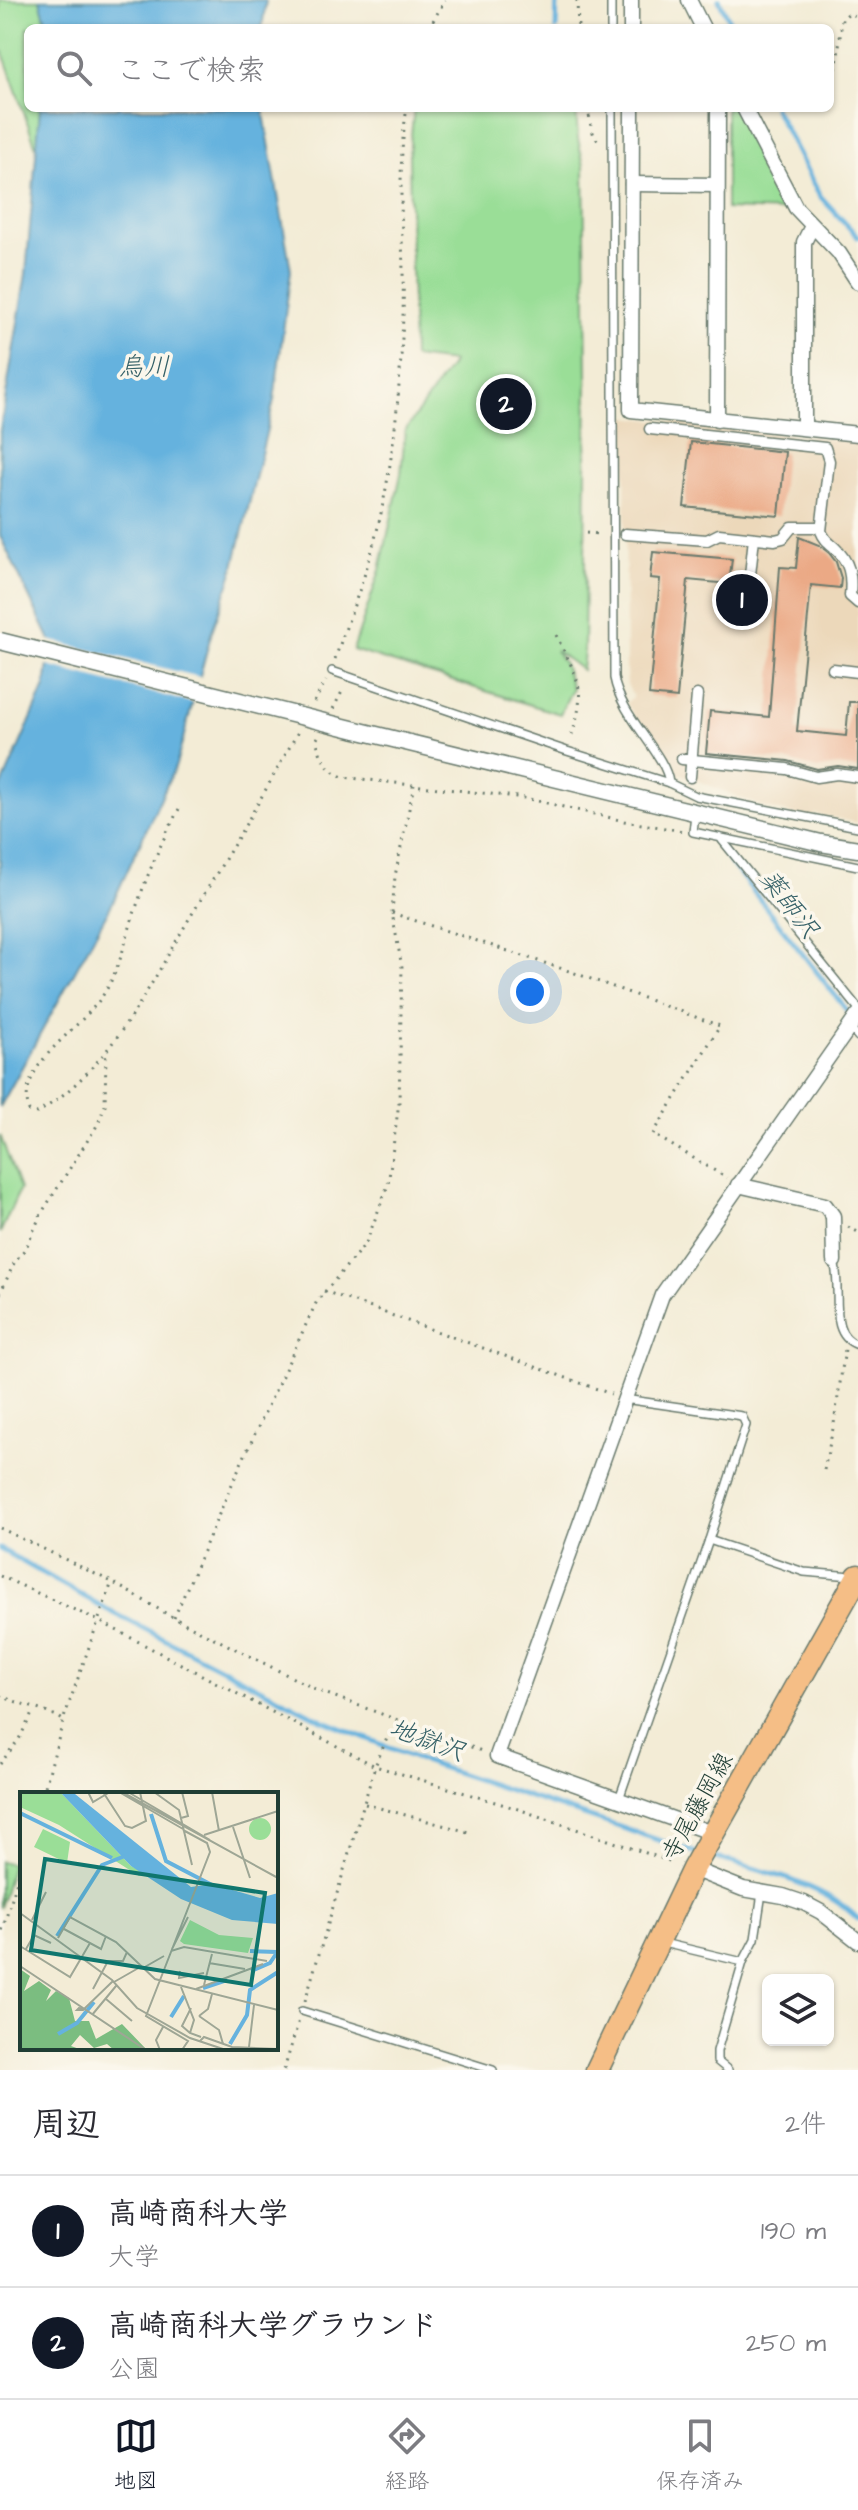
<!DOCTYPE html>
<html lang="ja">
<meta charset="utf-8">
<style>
body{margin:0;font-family:"Architects Daughter","Klee One",sans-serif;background:#f7f7f7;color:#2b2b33}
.controls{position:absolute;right:24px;bottom:24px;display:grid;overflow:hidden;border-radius:12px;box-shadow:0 2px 6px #0004}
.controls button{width:72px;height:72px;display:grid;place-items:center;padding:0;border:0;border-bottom:2px solid #e1e1e2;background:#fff;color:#2b2b33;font:40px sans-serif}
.you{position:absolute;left:530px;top:992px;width:28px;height:28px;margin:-20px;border:6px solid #fff;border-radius:50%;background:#1a73e8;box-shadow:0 0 0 12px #1a73e833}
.badge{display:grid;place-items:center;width:52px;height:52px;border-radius:50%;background:#111827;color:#fff;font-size:26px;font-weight:700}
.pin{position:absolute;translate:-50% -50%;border:4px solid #fff;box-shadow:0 2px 8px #0006}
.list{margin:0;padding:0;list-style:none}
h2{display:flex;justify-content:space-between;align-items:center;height:104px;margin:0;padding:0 32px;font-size:34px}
h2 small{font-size:26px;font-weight:400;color:#7c7c81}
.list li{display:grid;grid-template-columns:52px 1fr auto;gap:24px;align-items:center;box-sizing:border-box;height:112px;padding:0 32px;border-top:2px solid #e1e1e2}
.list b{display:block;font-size:30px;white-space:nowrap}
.list p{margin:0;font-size:26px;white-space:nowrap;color:#7c7c81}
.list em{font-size:26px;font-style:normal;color:#7c7c81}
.icon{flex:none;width:44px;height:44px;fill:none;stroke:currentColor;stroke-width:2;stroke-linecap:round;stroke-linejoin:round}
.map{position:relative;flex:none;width:858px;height:2070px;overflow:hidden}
.search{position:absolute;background:#fff;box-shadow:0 2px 6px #0004;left:24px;right:24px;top:24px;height:88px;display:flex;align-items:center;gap:20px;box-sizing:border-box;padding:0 28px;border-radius:12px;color:#7c7c81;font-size:30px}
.sheet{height:328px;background:#fff}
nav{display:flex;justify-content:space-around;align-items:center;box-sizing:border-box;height:112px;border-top:2px solid #e1e1e2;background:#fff;font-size:22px;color:#7c7c81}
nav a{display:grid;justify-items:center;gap:4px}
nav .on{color:#111827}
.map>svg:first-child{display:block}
.built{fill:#ecd8ba}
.green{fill:#9ade97;stroke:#5c8e66;stroke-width:2}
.water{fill:#65b2de;stroke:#427889;stroke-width:2}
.pier{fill:#f3ecd6}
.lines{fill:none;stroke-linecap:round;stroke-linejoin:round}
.stream{stroke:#65b2de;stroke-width:5}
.building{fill:#eba985}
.service-casing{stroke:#697a6d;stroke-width:10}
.pedestrian-casing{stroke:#697a6d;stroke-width:13}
.minor-casing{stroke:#697a6d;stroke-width:17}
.tertiary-casing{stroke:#697a6d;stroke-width:19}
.primary-casing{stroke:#697a6d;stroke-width:25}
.path{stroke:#697a6d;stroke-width:3;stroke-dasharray:2 6;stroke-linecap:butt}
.service{stroke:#fff;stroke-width:7}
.pedestrian{stroke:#fff;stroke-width:10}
.minor{stroke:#fff;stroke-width:14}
.tertiary{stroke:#fff;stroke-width:16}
.primary{stroke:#f5be86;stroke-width:22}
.tertiary-bridge-casing{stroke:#697a6d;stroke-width:19;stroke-linecap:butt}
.tertiary-bridge{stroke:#fff;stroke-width:16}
.labels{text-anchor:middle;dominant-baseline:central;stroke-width:7;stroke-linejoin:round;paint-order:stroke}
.street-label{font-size:24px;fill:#1f3d34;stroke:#fbf7ec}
.water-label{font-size:26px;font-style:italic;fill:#346067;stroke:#fbf7ec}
.inset-river{fill:none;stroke:#65b2de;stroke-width:4}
.inset-road{fill:none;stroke:#9ea695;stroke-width:2}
.view{fill:#0f766e;fill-opacity:0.15;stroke:#0f766e;stroke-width:4}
.inset-edge{fill:none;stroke:#1f3d34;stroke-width:4}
</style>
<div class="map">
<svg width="858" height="2070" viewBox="0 0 858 2070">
<rect width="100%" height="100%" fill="#fbf7ec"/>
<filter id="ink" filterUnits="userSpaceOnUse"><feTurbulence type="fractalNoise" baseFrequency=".0125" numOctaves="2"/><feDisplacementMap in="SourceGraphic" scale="16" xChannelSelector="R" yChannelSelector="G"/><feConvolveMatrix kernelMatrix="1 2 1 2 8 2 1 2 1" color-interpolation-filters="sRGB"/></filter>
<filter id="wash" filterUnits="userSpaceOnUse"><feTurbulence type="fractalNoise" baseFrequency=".006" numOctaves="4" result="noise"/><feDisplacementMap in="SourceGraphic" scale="32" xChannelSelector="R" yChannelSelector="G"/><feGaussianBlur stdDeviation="1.8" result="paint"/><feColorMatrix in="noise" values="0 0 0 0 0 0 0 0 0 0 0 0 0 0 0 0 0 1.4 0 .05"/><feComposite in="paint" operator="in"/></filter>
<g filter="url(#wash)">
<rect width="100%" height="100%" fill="#f3ecd6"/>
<polygon class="built" points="625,417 858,442 858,823 816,814 808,818 763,807 681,774 675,778 626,703 633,697 627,684 626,667"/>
<g class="green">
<polygon points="0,0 40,0 48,28 28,28 28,108 40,108 38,153 0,44"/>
<polygon points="414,108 576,108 578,139 584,166 587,377 584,651 582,670 555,650 564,664 572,689 560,714 353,650 380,570 401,474 405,431 453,362 413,357 409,154"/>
<polygon points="726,108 734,108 782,203 789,211 726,209"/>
<polygon points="0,1135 20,1189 0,1233"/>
<polygon points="0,1861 12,1864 0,1908"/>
</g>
<g class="water">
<polygon points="40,0 266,0 262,28 48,28"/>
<polygon points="40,108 263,108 291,270 274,400 232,575 212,631 176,765 113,902 0,1107 0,790 45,687 51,642 0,536 0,431 26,274"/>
</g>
<polygon class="pier" points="45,639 204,678 197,704 44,665"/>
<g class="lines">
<g class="stream">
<polyline points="719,0 733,28"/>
<polyline points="556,28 557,0"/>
<polyline points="774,108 820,196 858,237"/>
<polyline points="727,858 849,1013"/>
<polyline points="0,1549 108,1610 322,1720 419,1760 697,1853"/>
<path d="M 706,1855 C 754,1869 824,1883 858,1919"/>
</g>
</g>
<g id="blocks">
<g class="building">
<polygon points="691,442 785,452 779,516 684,507"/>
<polygon points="799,537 819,545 829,553 836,562 841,578 840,588 811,585 797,731 846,736 849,702 858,702 858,769 838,766 817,769 788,761 706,753 710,711 769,717 780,567 796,568"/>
<polygon points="653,552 732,559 729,584 688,580 677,698 649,695 660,579 650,578"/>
</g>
</g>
</g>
<g filter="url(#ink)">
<use href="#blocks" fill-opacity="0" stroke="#697a6d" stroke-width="2"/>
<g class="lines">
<g class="service-casing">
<g id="service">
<polyline points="611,0 611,28"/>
<path d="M 612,108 L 614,678 C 621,717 666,754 669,783"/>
<polyline points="332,671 567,751 669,783 696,796 858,827"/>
<polyline points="695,814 693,832 858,866"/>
<polyline points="722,840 858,1008"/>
<polyline points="850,1027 858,1037"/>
<path d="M 834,1262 C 843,1288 826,1335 858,1345"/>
<polyline points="709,1540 804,1572 852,1576"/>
<polyline points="619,1799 709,1540 746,1425 742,1416 624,1399"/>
<polyline points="663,1943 743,1962"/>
<polyline points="302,2011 493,2070"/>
<polyline points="728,2070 717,2061 717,2051 743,1962 755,1939 762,1893"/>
</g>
</g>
<g class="pedestrian-casing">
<g id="pedestrian">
<path d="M 650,429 L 825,448 L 829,461 L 821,531 C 824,539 828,542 834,547 C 850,562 852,575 850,596 L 858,603"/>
<polyline points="625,534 707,540 719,534 775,540 783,538 792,527 821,527"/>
<polyline points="750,575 754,538"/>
<polyline points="833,669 858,672"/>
<polyline points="682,759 787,769 816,777 837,774 858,777"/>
<polyline points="690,777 697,695"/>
</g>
</g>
<g class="minor-casing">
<g id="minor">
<polyline points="631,0 631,28"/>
<polyline points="689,0 703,28"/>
<polyline points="632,108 631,410 858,434"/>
<polyline points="744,108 796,208 839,253 858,282"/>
<polyline points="632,184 717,185"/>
<polyline points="717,420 718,108"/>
<polyline points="804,428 804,242 812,226"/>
<polyline points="738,1185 825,1205 833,1216 834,1261"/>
<polyline points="712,1833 497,1756 662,1295 858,1015"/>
<polyline points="693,1869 743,1889 783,1896 804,1903 821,1912 858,1941"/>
</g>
</g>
<g class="tertiary-casing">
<polyline id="tertiary" points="356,730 821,843 858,849"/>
</g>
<g class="primary-casing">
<polyline id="primary" points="597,2070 693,1869 858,1576"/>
</g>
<g class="path">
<polyline points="577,0 578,28"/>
<polyline points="429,28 445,0"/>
<polyline points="830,74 835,71 837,65 842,19 849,13 858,18"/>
<path d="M 588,108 C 590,120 591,137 601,143"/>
<polyline points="586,533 601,534"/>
<path d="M 556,635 C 579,681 588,689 570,740"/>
<path d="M 335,659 C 347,623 362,586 372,550 C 393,474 400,393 403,315 C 405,245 395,177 407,108"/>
<polyline points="314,702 326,681"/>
<polyline points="333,709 344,688"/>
<path d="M 318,737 L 316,740 C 322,759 325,769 343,777 L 525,798 L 624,821 L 683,831"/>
<path d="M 179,809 C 161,842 147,875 135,911 C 126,938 120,968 105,992 C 83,1029 15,1064 29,1111 L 37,1113 C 110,1069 147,990 189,919 C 227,857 264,794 299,730"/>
<polyline points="392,913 572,972 720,1026 653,1134 727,1178"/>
<polyline points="848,1227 858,1232"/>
<polyline points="324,1291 611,1394"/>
<polyline points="0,1294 15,1261 26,1248 41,1214 98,1124 105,1105 106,1052"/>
<polyline points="824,1470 834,1424 845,1349"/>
<polyline points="0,1528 112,1582 174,1618 319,1691 482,1751"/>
<polyline points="0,1576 99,1621 375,1766 515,1808 675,1863"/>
<polyline points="174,1618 239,1468 317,1301 366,1243 388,1185 399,1102 402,967 392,913 395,876 414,785"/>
<polyline points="0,1696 57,1716 64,1721"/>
<polyline points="0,1764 19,1739 34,1710"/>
<polyline points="43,1794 65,1715 112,1582"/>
<polyline points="365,1804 472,1833"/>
<polyline points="0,1938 22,1864"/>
<polyline points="305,2001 375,1766 388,1736"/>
<polyline points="284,2070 299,2020"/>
</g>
<use href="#service" class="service"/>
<use href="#pedestrian" class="pedestrian"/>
<use href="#minor" class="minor"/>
<use href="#tertiary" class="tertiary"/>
<use href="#primary" class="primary"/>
<g class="tertiary-bridge-casing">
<polyline id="tertiary-bridge" points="0,641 356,730"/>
</g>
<use href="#tertiary-bridge" class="tertiary-bridge"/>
</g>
</g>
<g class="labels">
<g class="street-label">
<text transform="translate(698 1807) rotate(-61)">寺尾藤岡線</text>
</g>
<g class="water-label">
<text x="144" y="367">烏川</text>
<text transform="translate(789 904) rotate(52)">薬師沢</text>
<text transform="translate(427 1740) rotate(20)">地獄沢</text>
</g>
</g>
<g transform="translate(20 1792)">
<rect width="258" height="258" fill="#f3ecd6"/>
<path d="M 0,0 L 40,0 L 111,74 L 127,82 L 119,84 L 39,33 L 0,15 ZM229 37a11 11 0 1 1 22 0a11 11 0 1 1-22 0ZM 23,37 L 50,50 L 47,71 L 14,55 ZM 170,128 L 199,143 L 233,146 L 228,161 L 164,152 L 160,149 Z" fill="#9ade97"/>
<path d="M 0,177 L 10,184 L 4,199 L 19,189 L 31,198 L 26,209 L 36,199 L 49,206 L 55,229 L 69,229 L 76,247 L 102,232 L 127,258 L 94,258 L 87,252 L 74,256 L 60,243 L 51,254 L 62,258 L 0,258 Z" fill="#7bbd80"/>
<path d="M 40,0 L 55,2 L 171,95 L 192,92 L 240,106 L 258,101 L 258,132 L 212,128 L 161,107 L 111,74 Z" fill="#65b2de"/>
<path class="inset-river" d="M 0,21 L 92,66M 131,22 L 146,69 L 192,93M 37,144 L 82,73 L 105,64M 230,159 L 257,160M 231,179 L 250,171 L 258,159M 183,196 L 207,188M 151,225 L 164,204M 38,242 L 57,231 L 74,210M 210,252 L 227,223 L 230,198 L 258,180"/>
<path class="inset-road" d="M 68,0 L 73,10 L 90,0M 83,0 L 105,34 L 112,36 L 126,29 L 120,0M 99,0 L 163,37M 102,0 L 258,86M 108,0 L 190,48M 134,0 L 159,18 L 172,73M 192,0 L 199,39M 161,26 L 168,24 L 162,0M 213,35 L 230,86M 184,43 L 258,19M 0,121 L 92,188 L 117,216 L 170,246 L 206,258M 12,128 L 26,100M 44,137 L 81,157 L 86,144M 38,146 L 50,125 L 96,150 L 135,187 L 258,218M 0,154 L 50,185 L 70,151M 6,157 L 14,143 L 31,151M 152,157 L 168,125M 151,159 L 164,155 L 247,169M 189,171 L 225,177M 0,174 L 126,258M 123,176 L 144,164M 160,179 L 159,186 L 184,181M 94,190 L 122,174M 184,193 L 192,162M 161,195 L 174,228 L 170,241 L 181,245M 73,197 L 88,169 L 103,169 L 107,160M 176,197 L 243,172M 86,207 L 112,229M 63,218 L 57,218 L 59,216 L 63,218 L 93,189M 72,223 L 96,194M 179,224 L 199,238 L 203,252M 179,224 L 188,217 L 192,202M 170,241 L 162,234 L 171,216M 180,249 L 184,245 L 212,255 L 258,257M 229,255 L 234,213M 140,258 L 136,248 L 143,235M 162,258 L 168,249 L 126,224 L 190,60 L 187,51 L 163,38"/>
<path class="view" d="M 25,67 L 245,101 L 231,193 L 11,158 Z"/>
<rect width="258" height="258" class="inset-edge"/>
</g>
</svg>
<div class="controls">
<button><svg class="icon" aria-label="layers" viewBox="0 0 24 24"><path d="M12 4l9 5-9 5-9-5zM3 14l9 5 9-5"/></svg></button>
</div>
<div class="you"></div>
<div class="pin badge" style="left:742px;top:600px">1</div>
<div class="pin badge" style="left:506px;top:404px">2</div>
<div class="search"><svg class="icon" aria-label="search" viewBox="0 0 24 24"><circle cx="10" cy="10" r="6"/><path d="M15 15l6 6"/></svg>ここで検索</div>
</div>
<section class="sheet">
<h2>周辺<small>2件</small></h2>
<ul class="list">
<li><span class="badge">1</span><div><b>高崎商科大学</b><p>大学</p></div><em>190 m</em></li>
<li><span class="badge">2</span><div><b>高崎商科大学グラウンド</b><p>公園</p></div><em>250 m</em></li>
</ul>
</section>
<nav>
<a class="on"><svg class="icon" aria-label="map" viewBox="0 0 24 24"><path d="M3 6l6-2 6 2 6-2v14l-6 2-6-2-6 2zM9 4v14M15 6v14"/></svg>地図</a>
<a><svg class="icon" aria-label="directions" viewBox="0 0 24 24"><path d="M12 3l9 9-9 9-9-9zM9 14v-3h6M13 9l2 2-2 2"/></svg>経路</a>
<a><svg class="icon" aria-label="saved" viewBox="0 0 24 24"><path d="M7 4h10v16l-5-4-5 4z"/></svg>保存済み</a>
</nav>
